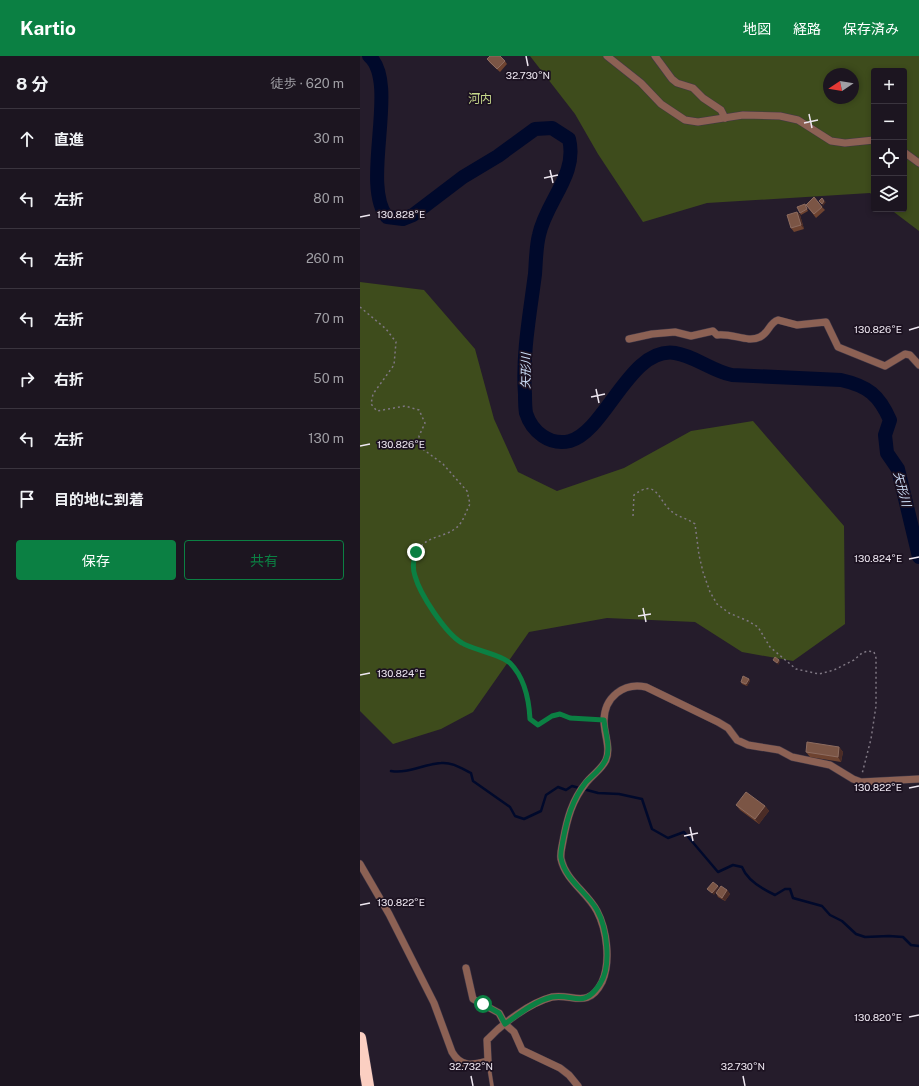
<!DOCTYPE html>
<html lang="ja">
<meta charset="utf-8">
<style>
body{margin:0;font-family:"Public Sans","Noto Sans JP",sans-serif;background:#29222d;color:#f1f3f6}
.controls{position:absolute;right:12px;top:12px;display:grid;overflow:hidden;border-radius:4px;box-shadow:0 2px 6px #0003}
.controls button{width:36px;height:36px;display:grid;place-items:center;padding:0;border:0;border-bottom:1px solid #3a343e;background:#1c1520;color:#f1f3f6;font:20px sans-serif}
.compass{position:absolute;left:463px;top:12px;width:36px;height:36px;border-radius:50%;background:#1c1520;box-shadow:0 2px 6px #0003;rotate:258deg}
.stop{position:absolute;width:12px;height:12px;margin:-9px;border:3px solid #0b8043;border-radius:50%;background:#fff}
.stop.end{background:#0b8043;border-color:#fff;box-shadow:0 1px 4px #0008}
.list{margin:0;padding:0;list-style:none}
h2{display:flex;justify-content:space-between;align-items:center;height:52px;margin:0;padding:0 16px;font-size:17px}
h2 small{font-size:13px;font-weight:400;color:#a09fa5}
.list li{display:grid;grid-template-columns:26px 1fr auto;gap:12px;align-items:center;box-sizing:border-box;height:60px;padding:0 16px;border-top:1px solid #3a343e}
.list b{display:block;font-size:15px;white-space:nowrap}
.list em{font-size:13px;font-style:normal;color:#a09fa5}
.actions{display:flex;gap:8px;padding:12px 16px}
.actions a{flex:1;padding:9px 0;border:1px solid #0b8043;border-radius:4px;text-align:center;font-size:14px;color:#0b8043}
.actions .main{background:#0b8043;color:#fff}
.icon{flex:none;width:22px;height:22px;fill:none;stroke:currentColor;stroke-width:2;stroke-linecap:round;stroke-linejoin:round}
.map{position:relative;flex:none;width:559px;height:1030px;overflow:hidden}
header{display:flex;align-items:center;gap:24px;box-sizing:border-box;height:56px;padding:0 20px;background:#0b8043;color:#fff}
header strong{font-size:19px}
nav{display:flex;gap:22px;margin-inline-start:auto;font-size:14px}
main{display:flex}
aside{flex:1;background:#1c1520}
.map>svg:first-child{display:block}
.forest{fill:#3e4c1c;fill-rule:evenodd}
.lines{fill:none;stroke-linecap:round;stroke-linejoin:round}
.stream{stroke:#00092b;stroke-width:2.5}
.river{stroke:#00092b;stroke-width:14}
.service-casing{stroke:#413847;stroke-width:4.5}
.minor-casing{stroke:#413847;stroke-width:8}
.motorway-casing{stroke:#413847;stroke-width:13}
.path{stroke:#7f7783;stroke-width:1.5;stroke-dasharray:2 3;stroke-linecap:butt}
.service{stroke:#8c6154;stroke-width:3.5}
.minor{stroke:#8c6154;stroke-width:7}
.motorway{stroke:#fbcfc2;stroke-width:12}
.wall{fill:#6e4330}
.shaded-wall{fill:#4b2c26}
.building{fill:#7b5545;stroke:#8d6c60}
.route{stroke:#0b8043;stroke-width:5}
.ticks{fill:none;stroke:#eee7f1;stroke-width:1.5}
.labels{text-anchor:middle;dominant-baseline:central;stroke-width:3.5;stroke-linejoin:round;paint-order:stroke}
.neighbourhood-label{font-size:12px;fill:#c5d68a;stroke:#1c1221}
.water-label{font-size:12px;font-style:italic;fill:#cbddf7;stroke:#1c1221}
.ticks-label{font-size:10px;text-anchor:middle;fill:#eee7f1;stroke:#1c1221;stroke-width:3.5;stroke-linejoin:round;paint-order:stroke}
</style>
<header>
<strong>Kartio</strong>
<nav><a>地図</a><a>経路</a><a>保存済み</a></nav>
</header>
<main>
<aside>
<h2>8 分<small>徒歩 · 620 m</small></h2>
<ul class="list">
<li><svg class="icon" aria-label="ahead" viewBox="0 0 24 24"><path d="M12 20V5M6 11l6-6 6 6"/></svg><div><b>直進</b></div><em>30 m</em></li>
<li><svg class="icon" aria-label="left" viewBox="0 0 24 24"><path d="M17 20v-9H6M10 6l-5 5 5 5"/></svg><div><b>左折</b></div><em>80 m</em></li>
<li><svg class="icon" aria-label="left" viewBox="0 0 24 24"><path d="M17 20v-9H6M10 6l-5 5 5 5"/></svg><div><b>左折</b></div><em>260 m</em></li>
<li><svg class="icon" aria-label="left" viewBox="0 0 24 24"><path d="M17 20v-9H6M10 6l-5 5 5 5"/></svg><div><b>左折</b></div><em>70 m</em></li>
<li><svg class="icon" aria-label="right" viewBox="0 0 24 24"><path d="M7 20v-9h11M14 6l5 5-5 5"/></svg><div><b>右折</b></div><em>50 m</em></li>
<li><svg class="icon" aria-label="left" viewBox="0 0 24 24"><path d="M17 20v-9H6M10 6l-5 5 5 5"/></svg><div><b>左折</b></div><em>130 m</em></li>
<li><svg class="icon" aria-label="arrive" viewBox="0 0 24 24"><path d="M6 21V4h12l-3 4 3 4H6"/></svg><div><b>目的地に到着</b></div></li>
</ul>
<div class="actions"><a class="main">保存</a><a>共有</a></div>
</aside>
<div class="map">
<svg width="559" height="1030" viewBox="0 0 559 1030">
<rect width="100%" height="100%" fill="#251c2b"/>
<g class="forest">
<path d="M 170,0 L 559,0 L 559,175 L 530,153 L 544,153 L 544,15 L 514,15 L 514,140 L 510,137 L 347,147 L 283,166 L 238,98 L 215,58 ZM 469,18 L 493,18 L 493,42 L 469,42 Z"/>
<polygon points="0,226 64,234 115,293 134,363 158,416 197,435 264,412 331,375 393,365 484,470 485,568 433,605 382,596 335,566 247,562 169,576 113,656 81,673 33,688 0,655"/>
</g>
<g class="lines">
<path class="stream" d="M 31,715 C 48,718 64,708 81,707 C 92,706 101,712 111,717 L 113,725 L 150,751 L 155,760 L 164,763 L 181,755 L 186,739 L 198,731 L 206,734 L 212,730 L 238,737 L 259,738 L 282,743 L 292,773 L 308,782 L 324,776 L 358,816 L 373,809 L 382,811 C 387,824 402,833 415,839 L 425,833 L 430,833 L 433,842 L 462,850 L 470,859 L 482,865 L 496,878 L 505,881 L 529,880 L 543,881 L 551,889 L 559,890"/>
<path class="river" d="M 9,0 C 40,26 0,128 27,161 L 43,163 L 53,159 L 103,121 L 138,100 L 175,73 L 192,72 L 209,83 C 218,119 186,145 179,179 C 176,191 176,205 175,218 C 170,257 162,299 165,338 C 165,344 165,351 166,357 C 172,376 190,390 210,385 C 246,375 270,290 315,297 C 335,300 352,315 372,319 L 481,324 C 508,330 519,339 530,364 L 525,379 L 527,397 L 538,413 L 559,501"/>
<g class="service-casing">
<polyline id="service" points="128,1005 132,1030"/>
</g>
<g class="minor-casing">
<g id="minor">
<polyline points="247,0 281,27 301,48 325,64 338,66 383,59 420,60 438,64 471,85 485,87 514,84"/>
<polyline points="295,0 312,23 317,27 333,32 343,42 361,54 365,62"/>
<polyline points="544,96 559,107"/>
<path d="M 269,283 L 292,278 L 315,276 L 331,280 L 353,275 L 357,279 C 373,277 387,287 400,281 C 409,277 409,267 418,264 L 437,269 L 466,266 L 478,291 L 525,310 L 545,298 L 550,299 L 559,309"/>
<path d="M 0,808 L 29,858 L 74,947 L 92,996 C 101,1012 113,1009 128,1005 L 127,984 C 142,968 169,947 192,941 C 212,937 228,954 242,926 C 251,906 247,874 237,855 C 227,836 206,825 201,803 C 200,797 202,791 203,785 C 207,763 212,744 226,727 C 232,719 242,713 246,704 C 251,692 244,678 244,665 C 244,641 264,626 286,631 L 358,666 L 368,672 L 377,684 L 388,689 L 419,694 L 432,701 L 470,709 L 493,723 L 501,726 L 559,723"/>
<polyline points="106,912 113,943 139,957 145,968 154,976 162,994 200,1012 209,1019 218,1030"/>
</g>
</g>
<g class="motorway-casing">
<polyline id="motorway" points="0,982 8,1030"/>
</g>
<g class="path">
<path d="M 0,251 L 26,273 L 36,286 L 34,309 L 13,338 L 11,348 L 17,355 L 45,350 L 59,354 L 65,367 L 59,380 L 60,391 L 83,408 L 107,435 L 110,448 C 106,455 103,467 96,472 C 81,484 62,478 54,503 C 47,522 86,578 102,587 C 114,594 142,599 150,607 C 164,622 169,643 170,663 L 178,669 C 183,666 187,662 191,660 C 195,658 228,663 236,663"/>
<path d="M 273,460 L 274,439 C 296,422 298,443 310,454 C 317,461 327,462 335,468 L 339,499 L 343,516 L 350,536 L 357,548 L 369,557 L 388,565 L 398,571 L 410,591 L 436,613 L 459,618 L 474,614 L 494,604 L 502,597 L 508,595 L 514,596 L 516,602 L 516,650 L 511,683 L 502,718"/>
</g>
<use href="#service" class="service"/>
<use href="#minor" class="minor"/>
<use href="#motorway" class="motorway"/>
</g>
<g class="wall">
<polygon points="127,3 145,5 147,8 140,16 130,7"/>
<polygon points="445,148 448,155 441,159 440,157"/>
<polygon points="446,149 462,151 465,154 456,162"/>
<polygon points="437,156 440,159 444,173 434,176 431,172"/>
<polygon points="389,623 390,625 387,630 382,628 381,626"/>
<polygon points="479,691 483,696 481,706 450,701 446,696"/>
<polygon points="376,749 405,750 409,755 399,768 380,754"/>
<polygon points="367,834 370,838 365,845 358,841 356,837"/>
</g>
<g class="shaded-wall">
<polygon points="464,145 466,146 463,150 462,148"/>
<polygon points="437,156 440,159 444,173 441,169"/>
<polygon points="419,604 420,606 418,609 417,607"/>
<polygon points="389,623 390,625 387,630 386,628"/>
<polygon points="479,691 483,696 481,706 478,701"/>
<polygon points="405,750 409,755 399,768 395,763"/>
<polygon points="358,830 359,831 354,839 352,837"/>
<polygon points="367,834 370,838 365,845 362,842"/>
</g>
<g class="building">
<polygon points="130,0 140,0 145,5 137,13 127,3"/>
<polygon points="454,141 462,151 454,158 446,149"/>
<polygon points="462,142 464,145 462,148 459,145"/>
<polygon points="445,148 447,153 440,157 437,151"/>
<polygon points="437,156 441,169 431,172 427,159"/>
<polygon points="415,601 419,604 417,607 413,604"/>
<polygon points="383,620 389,623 386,628 381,626"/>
<polygon points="447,686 479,691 478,701 446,696"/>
<polygon points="386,736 405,750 395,763 376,749"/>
<polygon points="353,826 358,830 352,837 347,833"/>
<polygon points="361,830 367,834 362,842 356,837"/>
</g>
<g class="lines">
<path class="route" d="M 56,496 C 53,504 52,511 55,520 C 60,538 85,577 102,587 C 113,594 141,598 150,607 C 164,621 169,644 170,663 L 178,669 L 192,660 L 200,658 L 210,662 L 244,664 C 245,676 251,692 246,703 C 242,713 233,719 226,726 C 212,744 207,763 203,784 C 202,790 200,797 201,802 C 205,824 227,836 237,854 C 247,872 252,910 240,928 C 223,954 214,937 192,941 C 175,945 159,958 145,968 L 139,957 L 123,948"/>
</g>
<path class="ticks" d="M 166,0 L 168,10M 449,58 L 452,72M 444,67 L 458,64M 190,114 L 193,127M 184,122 L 198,119M 0,161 L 10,159M 549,274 L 559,271M 236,333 L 239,347M 231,341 L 245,338M 0,390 L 10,388M 549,503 L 559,501M 283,552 L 286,566M 278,560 L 291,558M 0,619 L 10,617M 549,732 L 559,730M 330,771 L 333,785M 324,780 L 338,777M 0,849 L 10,847M 549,961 L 559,959M 111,1020 L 113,1030M 383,1020 L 385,1030"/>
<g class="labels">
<g class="neighbourhood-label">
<text x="120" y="43">河内</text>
</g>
<g class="water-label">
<text transform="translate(166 315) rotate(-89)">矢形川</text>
<text transform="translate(542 433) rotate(75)">矢形川</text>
</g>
</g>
<g class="ticks-label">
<text x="168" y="23">32.730°N</text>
<text x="41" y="162">130.828°E</text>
<text x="518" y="277">130.826°E</text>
<text x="41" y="392">130.826°E</text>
<text x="518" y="506">130.824°E</text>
<text x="41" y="621">130.824°E</text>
<text x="518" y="735">130.822°E</text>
<text x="41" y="850">130.822°E</text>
<text x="518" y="965">130.820°E</text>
<text x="111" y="1014">32.732°N</text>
<text x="383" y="1014">32.730°N</text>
</g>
</svg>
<div class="controls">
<button>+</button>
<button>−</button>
<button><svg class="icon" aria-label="locate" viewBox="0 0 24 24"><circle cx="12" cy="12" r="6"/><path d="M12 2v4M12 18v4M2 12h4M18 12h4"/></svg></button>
<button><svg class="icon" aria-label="layers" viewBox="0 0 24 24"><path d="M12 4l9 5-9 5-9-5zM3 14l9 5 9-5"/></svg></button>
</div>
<svg class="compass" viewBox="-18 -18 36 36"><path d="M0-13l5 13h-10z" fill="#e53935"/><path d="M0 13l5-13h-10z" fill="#a09fa5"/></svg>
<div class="stop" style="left:123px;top:948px"></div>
<div class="stop end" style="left:56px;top:496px"></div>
</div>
</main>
